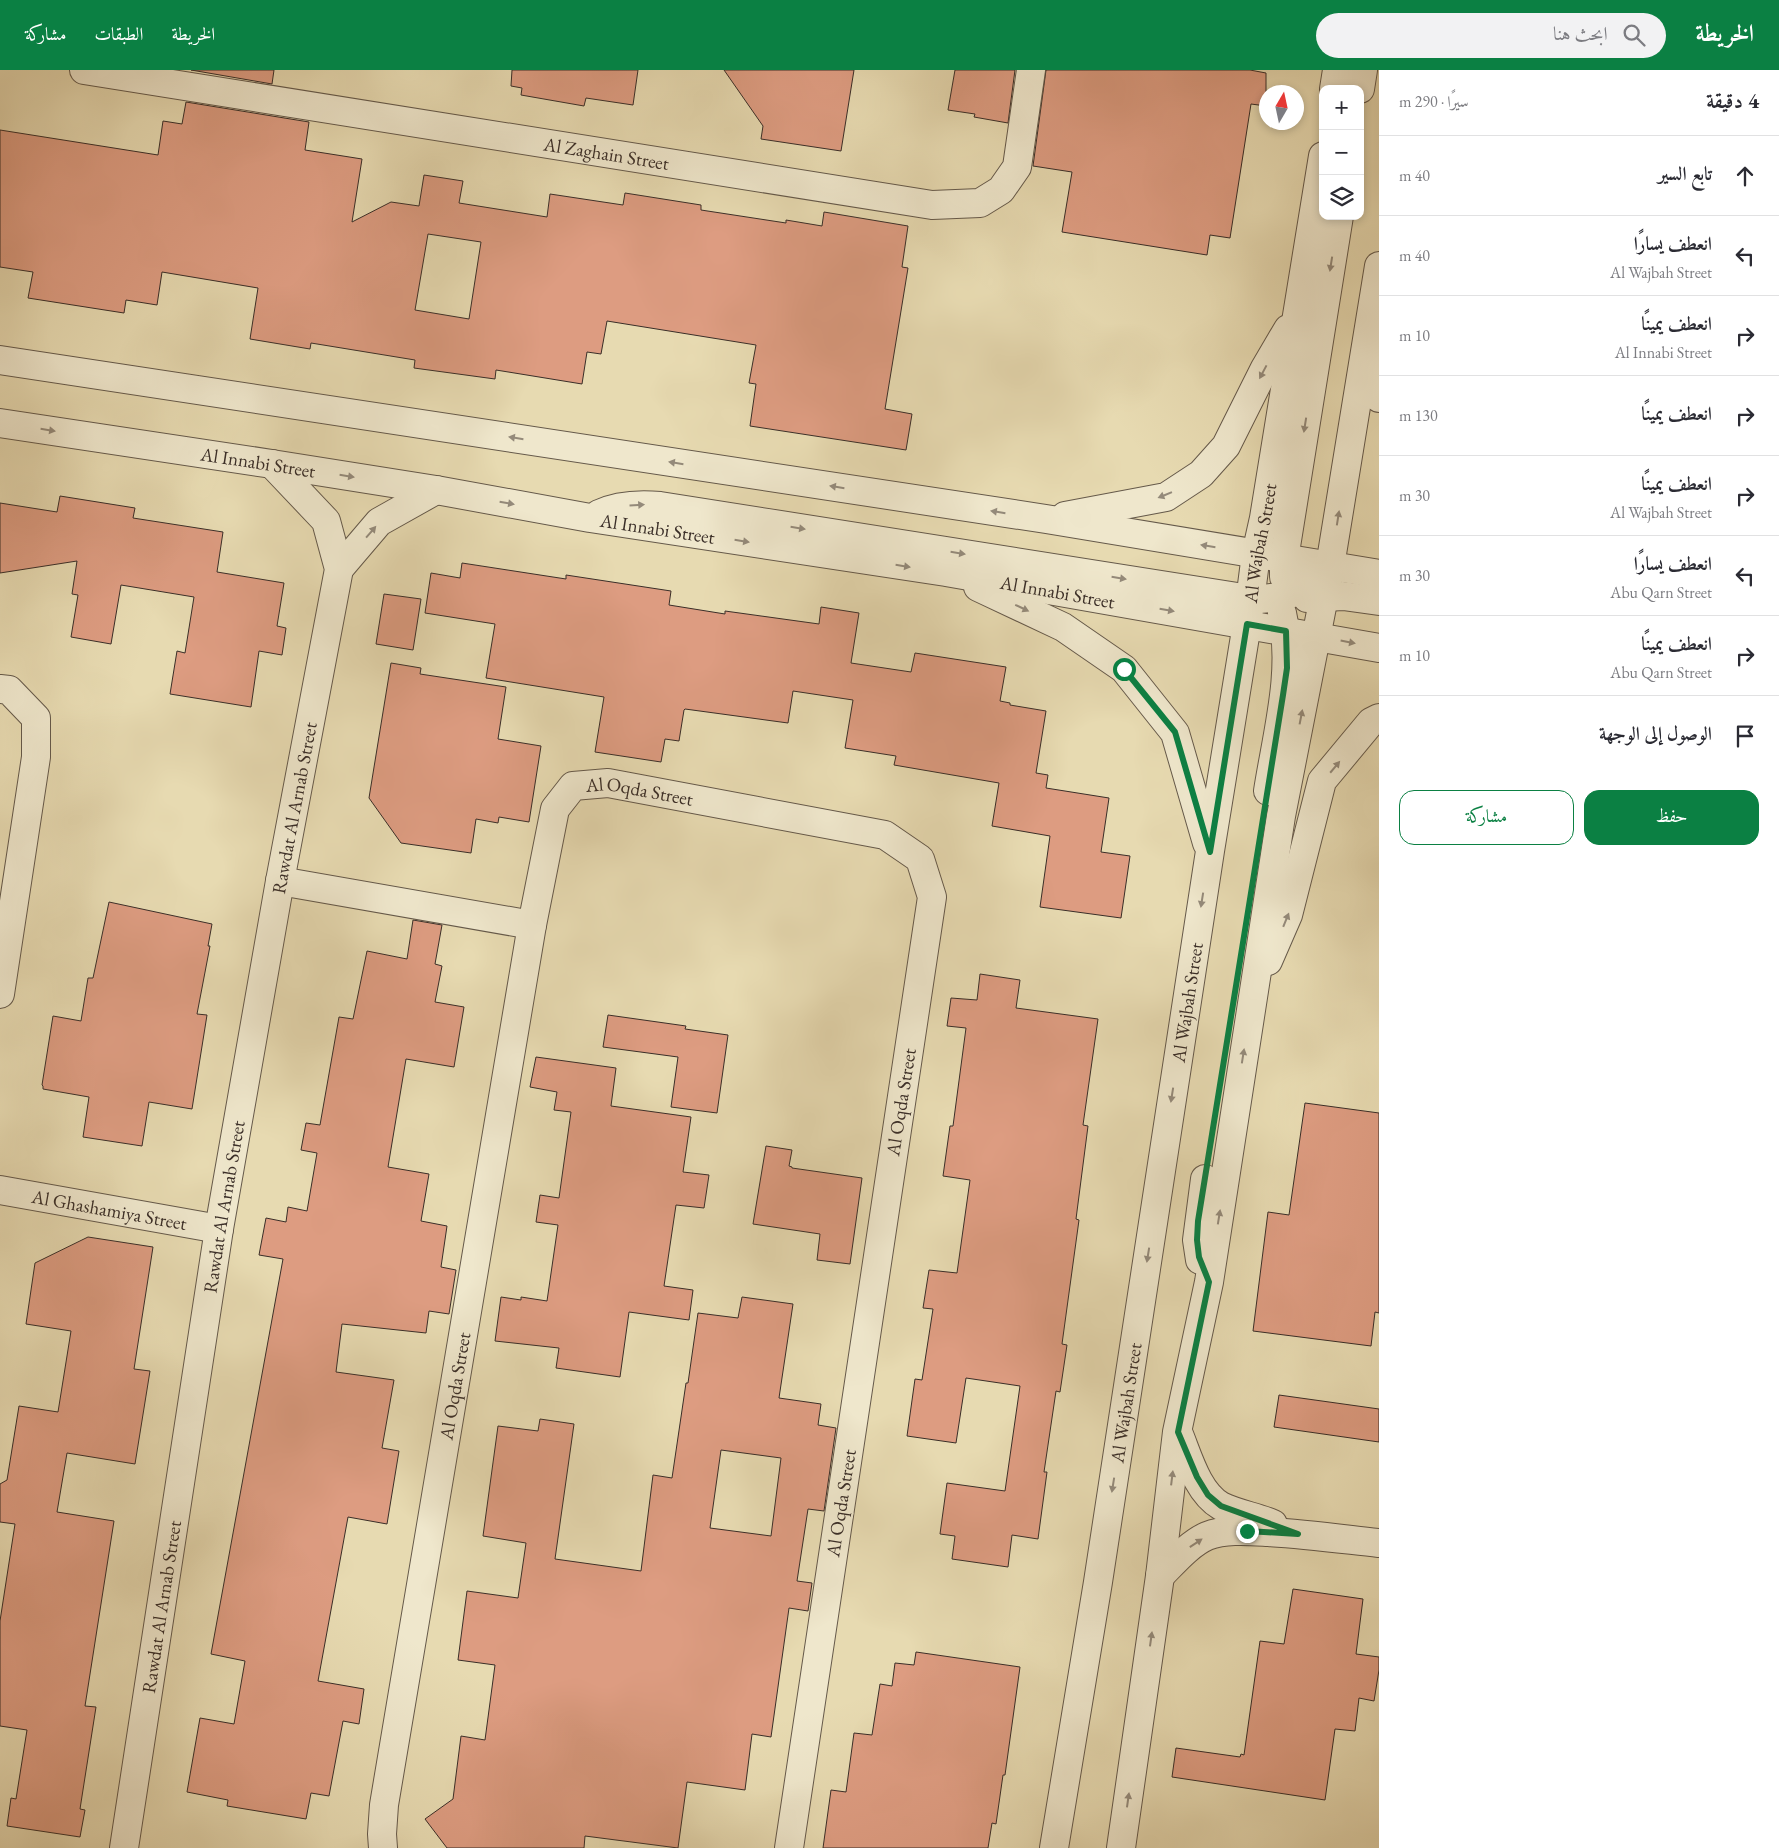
<!DOCTYPE html>
<html lang="ar">
<meta charset="utf-8">
<style>
body{margin:0;font-family:"EB Garamond",Amiri,serif;background:#f2f2f3;color:#2b2b33;direction:rtl}
.controls{position:absolute;right:15px;top:15px;display:grid;overflow:hidden;border-radius:10px;box-shadow:0 2px 8px #0003}
.controls button{width:45px;height:45px;display:grid;place-items:center;padding:0;border:0;border-bottom:1px solid #e1e1e2;background:#fff;color:#2b2b33;font:25px sans-serif}
.compass{position:absolute;left:1259px;top:15px;width:45px;height:45px;border-radius:50%;background:#fff;box-shadow:0 2px 8px #0003;rotate:9deg}
.stop{position:absolute;width:15px;height:15px;margin:-11px;border:4px solid #0b8043;border-radius:50%;background:#fff}
.stop.end{background:#0b8043;border-color:#fff;box-shadow:0 1px 5px #0008}
.list{margin:0;padding:0;list-style:none}
h2{display:flex;justify-content:space-between;align-items:center;height:65px;margin:0;padding:0 20px;font-size:21px}
h2 small{font-size:16px;font-weight:400;color:#7c7c81}
.list li{display:grid;grid-template-columns:32px 1fr auto;gap:15px;align-items:center;box-sizing:border-box;height:80px;padding:0 20px;border-top:1px solid #e1e1e2}
.list b{display:block;font-size:19px;white-space:nowrap}
.list p{margin:0;font-size:16px;white-space:nowrap;color:#7c7c81}
.list em{font-size:16px;font-style:normal;color:#7c7c81}
.actions{display:flex;gap:10px;padding:15px 20px}
.actions a{flex:1;padding:11px 0;border:1px solid #0b8043;border-radius:15px;text-align:center;font-size:18px;color:#0b8043}
.actions .main{background:#0b8043;color:#fff}
.icon{flex:none;width:28px;height:28px;fill:none;stroke:currentColor;stroke-width:2;stroke-linecap:round;stroke-linejoin:round}
.map{position:relative;flex:none;width:1379px;height:1778px;overflow:hidden;direction:ltr}
header{display:flex;align-items:center;gap:30px;box-sizing:border-box;height:70px;padding:0 25px;background:#0b8043;color:#fff}
header strong{font-size:24px}
nav{display:flex;gap:28px;margin-inline-start:auto;font-size:18px}
.search{width:350px;height:45px;background:#f2f2f3;display:flex;align-items:center;gap:12px;box-sizing:border-box;padding:0 18px;border-radius:28px;color:#7c7c81;font-size:19px}
main{display:flex}
aside{flex:1;background:#fff}
.map>svg:first-child{display:block}
.building{fill:#dd9c81;stroke:#3a2e28;fill-rule:evenodd}
.lines{fill:none;stroke-linecap:round;stroke-linejoin:round}
.minor-casing{stroke:#65594a;stroke-width:30}
.minor{stroke:#efe7cc;stroke-width:28}
.oneway{fill:#948a7a}
.route{stroke:#0b8043;stroke-width:6}
.labels{text-anchor:middle;dominant-baseline:central;stroke-width:4;stroke-linejoin:round;paint-order:stroke}
.street-label{font-size:19px;fill:#3a2e28;stroke:#efe7cc}
</style>
<header>
<strong>الخريطة</strong>
<div class="search"><svg class="icon" aria-label="search" viewBox="0 0 24 24"><circle cx="10" cy="10" r="6"/><path d="M15 15l6 6"/></svg>ابحث هنا</div>
<nav><a>الخريطة</a><a>الطبقات</a><a>مشاركة</a></nav>
</header>
<main>
<aside>
<h2>4 دقيقة<small>سيرًا · 290 m</small></h2>
<ul class="list">
<li><svg class="icon" aria-label="ahead" viewBox="0 0 24 24"><path d="M12 20V5M6 11l6-6 6 6"/></svg><div><b>تابع السير</b></div><em>40 m</em></li>
<li><svg class="icon" aria-label="left" viewBox="0 0 24 24"><path d="M17 20v-9H6M10 6l-5 5 5 5"/></svg><div><b>انعطف يسارًا</b><p>Al Wajbah Street</p></div><em>40 m</em></li>
<li><svg class="icon" aria-label="right" viewBox="0 0 24 24"><path d="M7 20v-9h11M14 6l5 5-5 5"/></svg><div><b>انعطف يمينًا</b><p>Al Innabi Street</p></div><em>10 m</em></li>
<li><svg class="icon" aria-label="right" viewBox="0 0 24 24"><path d="M7 20v-9h11M14 6l5 5-5 5"/></svg><div><b>انعطف يمينًا</b></div><em>130 m</em></li>
<li><svg class="icon" aria-label="right" viewBox="0 0 24 24"><path d="M7 20v-9h11M14 6l5 5-5 5"/></svg><div><b>انعطف يمينًا</b><p>Al Wajbah Street</p></div><em>30 m</em></li>
<li><svg class="icon" aria-label="left" viewBox="0 0 24 24"><path d="M17 20v-9H6M10 6l-5 5 5 5"/></svg><div><b>انعطف يسارًا</b><p>Abu Qarn Street</p></div><em>30 m</em></li>
<li><svg class="icon" aria-label="right" viewBox="0 0 24 24"><path d="M7 20v-9h11M14 6l5 5-5 5"/></svg><div><b>انعطف يمينًا</b><p>Abu Qarn Street</p></div><em>10 m</em></li>
<li><svg class="icon" aria-label="arrive" viewBox="0 0 24 24"><path d="M6 21V4h12l-3 4 3 4H6"/></svg><div><b>الوصول إلى الوجهة</b></div></li>
</ul>
<div class="actions"><a class="main">حفظ</a><a>مشاركة</a></div>
</aside>
<div class="map">
<svg width="1379" height="1778" viewBox="0 0 1379 1778">
<rect width="100%" height="100%" fill="#e7dab1"/>
<filter id="stains"><feTurbulence type="fractalNoise" baseFrequency=".004" numOctaves="4"/><feColorMatrix values="0 0 0 0 .2 0 0 0 0 .09 0 0 0 0 .02 0 0 0 .5 -.17"/></filter>
<radialGradient id="worn" r=".72"><stop offset=".6" stop-color="#630" stop-opacity="0"/><stop offset="1" stop-color="#630" stop-opacity=".3"/></radialGradient>
<g class="building">
<polygon points="191,0 274,0 272,14"/>
<polygon points="512,0 638,0 633,35 586,28 584,36 521,25 522,18 511,16"/>
<polygon points="724,0 854,0 841,81 761,69 763,56"/>
<polygon points="955,0 1015,0 1008,53 974,47 975,44 948,40"/>
<polygon points="1046,0 1250,0 1266,3 1266,36 1251,34 1230,168 1210,165 1207,185 1062,162 1072,102 1033,96"/>
<path d="M 186,32 L 309,52 L 305,80 L 362,89 L 352,152 L 391,132 L 419,136 L 424,105 L 463,111 L 459,133 L 547,147 L 550,124 L 623,135 L 625,123 L 701,135 L 701,140 L 786,153 L 786,150 L 822,156 L 824,142 L 908,156 L 902,197 L 908,198 L 885,339 L 912,344 L 906,380 L 750,356 L 756,314 L 749,313 L 756,275 L 607,251 L 601,284 L 587,282 L 582,314 L 496,300 L 495,309 L 414,298 L 415,290 L 311,273 L 310,279 L 250,269 L 258,218 L 162,202 L 157,235 L 126,230 L 124,243 L 28,228 L 33,202 L 0,197 L 0,60 L 158,85 L 163,51 L 182,54 ZM 428,164 L 481,172 L 469,249 L 415,240 Z"/>
<polygon points="60,426 135,438 133,448 223,462 217,502 284,513 277,556 286,558 282,585 259,581 251,637 170,624 177,581 185,583 194,527 121,515 111,574 71,567 78,525 72,524 77,491 0,503 0,433 57,442"/>
<polygon points="462,493 566,509 566,505 671,521 669,535 725,544 725,541 819,554 821,537 859,543 851,593 911,602 915,583 1006,597 1000,631 1010,633 1010,635 1046,641 1036,703 1048,705 1046,718 1109,728 1101,782 1130,786 1121,848 1040,837 1050,766 992,756 999,713 894,695 896,686 845,678 853,630 793,621 788,653 685,639 684,640 679,671 665,669 661,692 595,682 604,627 486,608 495,554 425,543 431,503 460,508"/>
<polygon points="384,524 421,529 413,580 376,574"/>
<polygon points="391,593 421,598 420,604 506,617 498,669 541,676 529,752 499,747 498,753 476,749 471,783 401,773 369,728"/>
<polygon points="109,832 212,854 208,876 210,876 197,944 207,945 192,1039 149,1032 142,1076 83,1067 89,1027 43,1019 43,1016 42,1015 53,946 81,951 88,908 93,908"/>
<polygon points="413,850 442,855 435,894 442,896 435,932 464,937 454,997 406,989 388,1097 429,1104 421,1151 447,1156 441,1197 456,1200 449,1244 429,1241 426,1263 342,1254 336,1302 394,1310 382,1378 399,1381 387,1454 348,1447 318,1611 364,1619 359,1654 343,1651 329,1726 311,1723 306,1749 227,1736 228,1730 187,1722 200,1648 234,1654 245,1591 211,1584 283,1189 259,1185 266,1148 286,1152 288,1137 307,1141 317,1083 301,1080 306,1053 320,1055 339,947 353,949 367,881 407,889"/>
<polygon points="980,904 1020,910 1016,938 1098,949 1083,1055 1088,1056 1076,1149 1079,1150 1062,1274 1067,1275 1060,1322 1056,1321 1044,1402 1047,1402 1038,1469 1012,1465 1008,1497 952,1489 955,1466 940,1464 947,1413 1005,1421 1020,1316 966,1308 956,1373 907,1366 915,1309 922,1310 933,1239 923,1238 929,1200 957,1203 970,1110 943,1106 950,1056 953,1056 966,958 947,956 951,928 977,930"/>
<polygon points="608,945 686,956 685,959 728,965 717,1043 671,1037 678,987 603,977"/>
<polygon points="536,987 616,998 611,1036 691,1047 683,1102 709,1105 704,1138 676,1135 664,1216 693,1220 689,1250 629,1242 620,1307 556,1298 559,1278 495,1271 501,1227 521,1230 521,1227 547,1231 558,1155 536,1152 540,1125 559,1128 571,1042 554,1040 557,1022 530,1017"/>
<polygon points="1305,1033 1379,1043 1379,1243 1375,1242 1371,1276 1253,1261 1268,1142 1289,1145"/>
<polygon points="766,1076 792,1080 789,1096 792,1097 792,1098 862,1108 850,1194 817,1190 820,1164 753,1154"/>
<polygon points="88,1167 153,1177 134,1299 150,1301 135,1394 67,1383 57,1442 114,1451 85,1636 96,1637 80,1739 85,1740 80,1767 7,1756 11,1728 16,1729 27,1660 0,1656 0,1551 15,1454 0,1452 0,1414 7,1410 19,1336 58,1342 71,1261 26,1254 35,1193"/>
<path d="M 742,1227 L 793,1234 L 779,1328 L 821,1334 L 818,1355 L 836,1358 L 824,1441 L 808,1439 L 797,1511 L 812,1513 L 808,1541 L 789,1538 L 771,1667 L 752,1664 L 745,1720 L 687,1712 L 678,1778 L 585,1766 L 584,1778 L 447,1778 L 425,1749 L 453,1729 L 461,1666 L 485,1670 L 495,1595 L 458,1590 L 467,1521 L 518,1528 L 526,1473 L 483,1466 L 498,1356 L 538,1361 L 540,1349 L 574,1354 L 555,1489 L 641,1501 L 653,1405 L 672,1408 L 686,1313 L 688,1313 L 698,1243 L 738,1248 ZM 721,1380 L 781,1388 L 771,1466 L 710,1458 Z"/>
<polygon points="1279,1325 1379,1339 1379,1372 1274,1357"/>
<polygon points="1293,1519 1363,1529 1356,1584 1379,1587 1379,1600 1374,1631 1359,1628 1355,1661 1335,1659 1325,1730 1172,1707 1176,1678 1240,1687 1241,1684 1244,1685 1260,1571 1284,1574"/>
<polygon points="916,1582 1020,1597 1005,1705 1003,1705 996,1754 992,1753 988,1778 823,1778 831,1720 846,1722 854,1663 872,1665 880,1614 892,1616 895,1593 914,1595"/>
</g>
<g class="lines">
<g class="minor-casing">
<g id="minor">
<path id="s1" d="M 84,0 L 932,135 L 980,133 L 1001,120 L 1017,97 L 1031,0"/>
<polyline points="1334,19 1337,0"/>
<polyline points="1360,19 1363,0"/>
<polyline points="1374,283 1379,328"/>
<polyline points="0,290 1046,449 1379,504"/>
<path id="s2" d="M 0,353 L 272,394 L 436,420 L 590,448 L 946,502 L 1379,578"/>
<path d="M 599,444 C 618,435 638,434 660,436 L 1250,529 C 1286,530 1305,521 1330,496"/>
<polyline points="1065,446 1166,427 1201,404 1226,376 1265,298 1288,259"/>
<polyline points="339,499 379,452 436,420"/>
<polyline points="1284,507 1284,489 1339,146"/>
<polyline points="978,517 1063,557 1124,599 1175,663 1207,773"/>
<polyline points="1307,528 1343,526 1379,531"/>
<polyline points="0,619 9,620 36,648 36,687 0,924"/>
<path d="M 1268,721 C 1277,663 1295,601 1282,543"/>
<polyline points="280,811 532,855"/>
<polyline points="1268,891 1288,845 1322,711 1371,652 1379,648"/>
<path id="s3" d="M 0,1120 L 219,1159"/>
<polyline points="1200,1190 1197,1170 1205,1109"/>
<path d="M 1178,1362 C 1188,1386 1197,1422 1221,1436 C 1237,1444 1257,1447 1273,1454"/>
<path d="M 1160,1506 C 1174,1492 1189,1474 1207,1466 C 1225,1459 1249,1461 1268,1462 C 1305,1464 1342,1469 1379,1473"/>
<path id="s4" d="M 124,1778 L 219,1159 L 280,811 L 339,499 L 326,451 L 272,394"/>
<path id="s5" d="M 383,1778 L 382,1764 L 384,1735 L 532,855 L 555,739 L 573,716 L 608,713 L 885,765 L 920,789 L 932,827 L 789,1778"/>
<path id="s6" d="M 1054,1778 L 1098,1512 L 1210,781 L 1247,554 L 1256,484 L 1264,448 L 1323,86"/>
<polyline points="1121,1778 1160,1506 1177,1362 1209,1212 1281,746 1330,496 1379,196"/>
</g>
</g>
<use href="#minor" class="minor"/>
</g>
<defs><path id="oneway-solid" d="M-6-.8H1V-3.2L6.5 0L1 3.2V.8H-6Z" transform="scale(1.25)"/></defs>
<g class="oneway">
<use href="#oneway-solid" transform="translate(1331 194) rotate(99)"/>
<use href="#oneway-solid" transform="translate(1263 302) rotate(118)"/>
<use href="#oneway-solid" transform="translate(1305 355) rotate(99)"/>
<use href="#oneway-solid" transform="translate(48 360) rotate(9)"/>
<use href="#oneway-solid" transform="translate(516 368) rotate(-171)"/>
<use href="#oneway-solid" transform="translate(676 393) rotate(-171)"/>
<use href="#oneway-solid" transform="translate(347 406) rotate(9)"/>
<use href="#oneway-solid" transform="translate(837 417) rotate(-171)"/>
<use href="#oneway-solid" transform="translate(1165 425) rotate(158)"/>
<use href="#oneway-solid" transform="translate(507 433) rotate(10)"/>
<use href="#oneway-solid" transform="translate(637 435) rotate(-4)"/>
<use href="#oneway-solid" transform="translate(998 442) rotate(-171)"/>
<use href="#oneway-solid" transform="translate(1338 448) rotate(-81)"/>
<use href="#oneway-solid" transform="translate(798 458) rotate(9)"/>
<use href="#oneway-solid" transform="translate(371 462) rotate(-49)"/>
<use href="#oneway-solid" transform="translate(742 471) rotate(9)"/>
<use href="#oneway-solid" transform="translate(1208 476) rotate(-171)"/>
<use href="#oneway-solid" transform="translate(958 483) rotate(9)"/>
<use href="#oneway-solid" transform="translate(903 496) rotate(9)"/>
<use href="#oneway-solid" transform="translate(1119 508) rotate(9)"/>
<use href="#oneway-solid" transform="translate(1022 538) rotate(25)"/>
<use href="#oneway-solid" transform="translate(1167 540) rotate(10)"/>
<use href="#oneway-solid" transform="translate(1348 572) rotate(11)"/>
<use href="#oneway-solid" transform="translate(1301 647) rotate(-79)"/>
<use href="#oneway-solid" transform="translate(1335 697) rotate(-50)"/>
<use href="#oneway-solid" transform="translate(1202 830) rotate(99)"/>
<use href="#oneway-solid" transform="translate(1286 850) rotate(-68)"/>
<use href="#oneway-solid" transform="translate(1243 986) rotate(-81)"/>
<use href="#oneway-solid" transform="translate(1172 1025) rotate(99)"/>
<use href="#oneway-solid" transform="translate(1219 1147) rotate(-81)"/>
<use href="#oneway-solid" transform="translate(1148 1185) rotate(99)"/>
<use href="#oneway-solid" transform="translate(1172 1408) rotate(-83)"/>
<use href="#oneway-solid" transform="translate(1113 1415) rotate(99)"/>
<use href="#oneway-solid" transform="translate(1196 1473) rotate(-34)"/>
<use href="#oneway-solid" transform="translate(1151 1569) rotate(-82)"/>
<use href="#oneway-solid" transform="translate(1128 1730) rotate(-82)"/>
</g>
<g class="lines">
<polyline class="route" points="1124,599 1175,662 1210,782 1247,554 1286,561 1287,598 1283,625 1198,1151 1197,1170 1199,1187 1209,1212 1178,1362 1197,1407 1208,1425 1221,1436 1298,1464 1247,1461"/>
</g>
<g class="labels">
<g class="street-label">
<text stroke="none"><textPath href="#s1" startOffset="529">Al Zaghain Street</textPath></text>
<text stroke="none"><textPath href="#s2" startOffset="261">Al Innabi Street</textPath></text>
<text stroke="none"><textPath href="#s2" startOffset="666">Al Innabi Street</textPath></text>
<text stroke="none"><textPath href="#s6" startOffset="1321">Al Wajbah Street</textPath></text>
<text stroke="none"><textPath href="#s2" startOffset="1071">Al Innabi Street</textPath></text>
<text stroke="none"><textPath href="#s5" startOffset="1150">Al Oqda Street</textPath></text>
<text stroke="none"><textPath href="#s4" startOffset="1054">Rawdat Al Arnab Street</textPath></text>
<text stroke="none"><textPath href="#s6" startOffset="856">Al Wajbah Street</textPath></text>
<text transform="translate(901 1032) rotate(-81)">Al Oqda Street</text>
<text stroke="none"><textPath href="#s4" startOffset="649">Rawdat Al Arnab Street</textPath></text>
<text stroke="none"><textPath href="#s3" startOffset="111">Al Ghashamiya Street</textPath></text>
<text stroke="none"><textPath href="#s5" startOffset="468">Al Oqda Street</textPath></text>
<text stroke="none"><textPath href="#s6" startOffset="451">Al Wajbah Street</textPath></text>
<text transform="translate(841 1433) rotate(-81)">Al Oqda Street</text>
<text stroke="none"><textPath href="#s4" startOffset="244">Rawdat Al Arnab Street</textPath></text>
</g>
</g>
<rect width="100%" height="100%" filter="url(#stains)"/>
<rect width="100%" height="100%" fill="url(#worn)"/>
</svg>
<div class="controls">
<button>+</button>
<button>−</button>
<button><svg class="icon" aria-label="layers" viewBox="0 0 24 24"><path d="M12 4l9 5-9 5-9-5zM3 14l9 5 9-5"/></svg></button>
</div>
<svg class="compass" viewBox="-18 -18 36 36"><path d="M0-13l5 13h-10z" fill="#e53935"/><path d="M0 13l5-13h-10z" fill="#7c7c81"/></svg>
<div class="stop" style="left:1124px;top:599px"></div>
<div class="stop end" style="left:1247px;top:1461px"></div>
</div>
</main>
